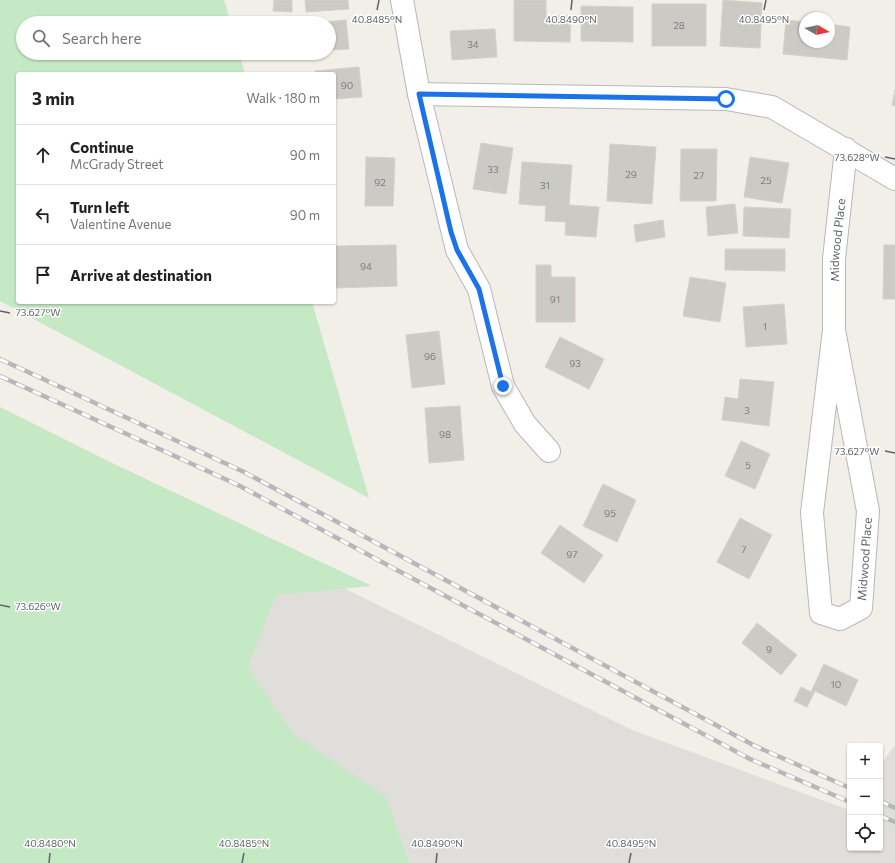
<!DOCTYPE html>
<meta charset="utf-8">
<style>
body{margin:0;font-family:Commissioner,sans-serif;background:#f2f2f2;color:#202124}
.controls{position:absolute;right:12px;bottom:12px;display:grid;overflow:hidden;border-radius:4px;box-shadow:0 1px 3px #0004}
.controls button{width:36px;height:36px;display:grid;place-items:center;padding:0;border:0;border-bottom:1px solid #e0e0e0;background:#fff;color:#202124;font:20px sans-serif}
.compass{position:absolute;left:799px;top:12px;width:36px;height:36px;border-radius:50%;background:#fff;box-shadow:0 1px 3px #0004;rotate:99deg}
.stop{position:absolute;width:12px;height:12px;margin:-9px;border:3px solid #1a73e8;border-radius:50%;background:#fff}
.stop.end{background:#1a73e8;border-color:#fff;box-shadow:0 1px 4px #0008}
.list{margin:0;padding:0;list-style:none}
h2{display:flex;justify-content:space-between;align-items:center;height:52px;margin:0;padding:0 16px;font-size:17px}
h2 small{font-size:13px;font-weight:400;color:#757577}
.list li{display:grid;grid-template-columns:26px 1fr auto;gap:12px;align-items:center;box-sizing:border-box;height:60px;padding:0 16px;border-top:1px solid #e0e0e0}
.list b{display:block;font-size:15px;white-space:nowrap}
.list p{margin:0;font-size:13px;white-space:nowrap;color:#757577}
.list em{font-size:13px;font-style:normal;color:#757577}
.icon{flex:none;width:22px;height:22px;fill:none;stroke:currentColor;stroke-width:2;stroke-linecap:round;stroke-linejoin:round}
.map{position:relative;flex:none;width:895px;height:863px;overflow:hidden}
.search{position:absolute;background:#fff;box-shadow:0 1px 3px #0004;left:16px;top:16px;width:320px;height:44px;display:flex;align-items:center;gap:10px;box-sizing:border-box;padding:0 14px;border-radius:22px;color:#757577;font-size:15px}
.panel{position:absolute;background:#fff;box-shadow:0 1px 3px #0004;left:16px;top:72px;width:320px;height:232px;border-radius:4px}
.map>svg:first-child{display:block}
.industrial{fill:#e0deda}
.green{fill:#c5e8c5}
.building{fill:#cccac5;stroke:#d6d1c6}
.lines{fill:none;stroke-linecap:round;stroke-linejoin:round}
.minor-casing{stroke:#b5b8bc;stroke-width:24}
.minor{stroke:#fff;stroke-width:22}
.rail-casing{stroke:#b6b7b8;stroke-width:4.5}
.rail{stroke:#fff;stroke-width:3;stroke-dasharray:9;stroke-linecap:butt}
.route{stroke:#1a73e8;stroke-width:5}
.ticks{fill:none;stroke:#5f6368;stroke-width:1.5}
.labels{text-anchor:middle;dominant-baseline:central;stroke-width:3;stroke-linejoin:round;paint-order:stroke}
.number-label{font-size:10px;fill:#7a7d7f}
.street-label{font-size:12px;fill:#5f6368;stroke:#fff}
.ticks-label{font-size:10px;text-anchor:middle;fill:#5f6368;stroke:#fff;stroke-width:3;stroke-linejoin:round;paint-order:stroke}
</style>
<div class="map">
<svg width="895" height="863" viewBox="0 0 895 863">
<rect width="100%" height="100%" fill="#f1efe8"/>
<polygon class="industrial" points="218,526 632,730 846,809 850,805 850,848 880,848 880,765 895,745 895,863 405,863 160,736"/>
<g class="green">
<polygon points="0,0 224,0 231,23 23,23 23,53 239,53 245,74 18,74 18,302 312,302 369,498 0,301"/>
<polygon points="0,407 110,462 372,586 276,595 248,667 293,734 386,797 409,863 0,863"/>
</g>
<g class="building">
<polygon points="274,0 292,0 292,12 273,11"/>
<polygon points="305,0 348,0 349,9 306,12"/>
<polygon points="514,0 546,0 546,16 571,16 570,42 514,41"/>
<polygon points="723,0 762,3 760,48 720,46"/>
<rect x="652" y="4" width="54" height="42"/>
<polygon points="581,6 633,7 633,42 581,41"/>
<polygon points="346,20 349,49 329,50 329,23 311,23"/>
<polygon points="786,20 805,22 805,42 829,42 829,24 850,27 847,60 783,54"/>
<polygon points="495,29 497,57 452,60 450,31"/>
<polygon points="359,67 362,97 334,99 334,74 315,74 315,71"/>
<polygon points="895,90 895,106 892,105"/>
<polygon points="481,143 513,148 506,194 473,189"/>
<polygon points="610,144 656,147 652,204 607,201"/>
<polygon points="681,149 717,149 716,201 680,201"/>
<polygon points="366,157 395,158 393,206 365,206"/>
<polygon points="750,157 789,163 782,203 744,197"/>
<polygon points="522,162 572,165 569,205 599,207 596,237 565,235 566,222 545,221 546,206 519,204"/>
<polygon points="735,204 738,233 708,236 706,207"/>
<polygon points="744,207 791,209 789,238 743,236"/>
<polygon points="663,220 665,237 636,242 634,225"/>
<polygon points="396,245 397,286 336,288 335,246"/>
<polygon points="884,245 895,245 895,299 883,299"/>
<polygon points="725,249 785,249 785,271 725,270"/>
<polygon points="536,265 551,265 551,277 575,277 575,322 536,322"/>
<polygon points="690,277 726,283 720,322 683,316"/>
<polygon points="784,304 787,344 746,347 743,307"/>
<polygon points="439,331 445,384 412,388 406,335"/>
<polygon points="560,337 604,359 589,389 545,367"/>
<polygon points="740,379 774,382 769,426 722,420 725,397 738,399"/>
<polygon points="460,406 464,460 429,463 425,408"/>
<polygon points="741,441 770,454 755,489 725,476"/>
<polygon points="603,484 636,500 617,542 583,526"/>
<polygon points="740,518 772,535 749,579 717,562"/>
<polygon points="560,525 603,555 584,583 541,553"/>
<polygon points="757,623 797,655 781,675 742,643"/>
<polygon points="824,664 858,680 846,706 815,691 807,707 794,701 801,687 811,692"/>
</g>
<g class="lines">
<g class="minor-casing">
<g id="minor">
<polyline points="402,0 419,94 457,250 479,289 503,386 525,424 549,451"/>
<polyline points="419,94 726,99 772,107 895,179"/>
<polygon points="834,330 868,511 861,608 840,619 821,613 812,513"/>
<path id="s1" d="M 834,330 L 834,259 L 846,149"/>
</g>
</g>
<use href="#minor" class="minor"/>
<g class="rail-casing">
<g id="rail">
<polyline points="0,359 244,472 755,746 850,788"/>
<polyline points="0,376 238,485 750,759 850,802"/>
<polyline points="880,801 895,808"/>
<polyline points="880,816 895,822"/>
</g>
</g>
<use href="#rail" class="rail"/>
</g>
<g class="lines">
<polyline class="route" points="503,386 479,289 457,250 451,232 419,94 726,99"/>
</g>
<path class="ticks" d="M 377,10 L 379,0M 571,10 L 572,0M 764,10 L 766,0M 885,157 L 895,159M 0,311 L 10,313M 885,451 L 895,453M 0,605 L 10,607M 49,863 L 50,853M 242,863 L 244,853M 436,863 L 437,853M 629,863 L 631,853"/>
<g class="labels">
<g class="number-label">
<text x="679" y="25">28</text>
<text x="473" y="44">34</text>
<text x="347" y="85">90</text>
<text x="493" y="169">33</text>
<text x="631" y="174">29</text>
<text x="699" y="175">27</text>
<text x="766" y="180">25</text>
<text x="380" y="182">92</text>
<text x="545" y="185">31</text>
<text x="366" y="266">94</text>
<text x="555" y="299">91</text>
<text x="765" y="326">1</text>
<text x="430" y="356">96</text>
<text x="575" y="363">93</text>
<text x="747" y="410">3</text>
<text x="445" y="434">98</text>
<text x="748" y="465">5</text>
<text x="610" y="513">95</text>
<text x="744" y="549">7</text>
<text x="572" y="554">97</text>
<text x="769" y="649">9</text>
<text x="836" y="684">10</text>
</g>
<g class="street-label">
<text stroke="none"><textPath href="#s1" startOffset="90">Midwood Place</textPath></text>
<text transform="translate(864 559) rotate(-86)">Midwood Place</text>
</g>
</g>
<g class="ticks-label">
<text x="377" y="23">40.8485°N</text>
<text x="571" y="23">40.8490°N</text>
<text x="764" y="23">40.8495°N</text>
<text x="857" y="161">73.628°W</text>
<text x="38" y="316">73.627°W</text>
<text x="857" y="455">73.627°W</text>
<text x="38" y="610">73.626°W</text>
<text x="50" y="847">40.8480°N</text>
<text x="244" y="847">40.8485°N</text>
<text x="437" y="847">40.8490°N</text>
<text x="631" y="847">40.8495°N</text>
</g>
</svg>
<div class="controls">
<button>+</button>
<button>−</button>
<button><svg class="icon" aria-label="locate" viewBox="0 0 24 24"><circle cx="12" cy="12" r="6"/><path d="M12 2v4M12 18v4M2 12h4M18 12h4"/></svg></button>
</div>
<svg class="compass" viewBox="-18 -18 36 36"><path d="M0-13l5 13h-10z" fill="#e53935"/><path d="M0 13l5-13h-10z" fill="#757577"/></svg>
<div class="stop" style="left:726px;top:99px"></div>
<div class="stop end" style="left:503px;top:386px"></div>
<div class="search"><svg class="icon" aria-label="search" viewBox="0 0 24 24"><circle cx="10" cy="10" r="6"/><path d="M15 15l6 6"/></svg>Search here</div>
<section class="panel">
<h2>3 min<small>Walk · 180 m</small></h2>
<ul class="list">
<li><svg class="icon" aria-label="ahead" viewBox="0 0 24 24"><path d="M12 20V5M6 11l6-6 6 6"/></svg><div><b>Continue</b><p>McGrady Street</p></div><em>90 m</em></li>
<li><svg class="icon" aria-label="left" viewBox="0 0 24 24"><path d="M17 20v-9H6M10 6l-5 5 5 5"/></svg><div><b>Turn left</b><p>Valentine Avenue</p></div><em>90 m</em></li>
<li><svg class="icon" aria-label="arrive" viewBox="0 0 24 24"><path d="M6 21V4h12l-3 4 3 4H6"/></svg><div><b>Arrive at destination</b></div></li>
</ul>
</section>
</div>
